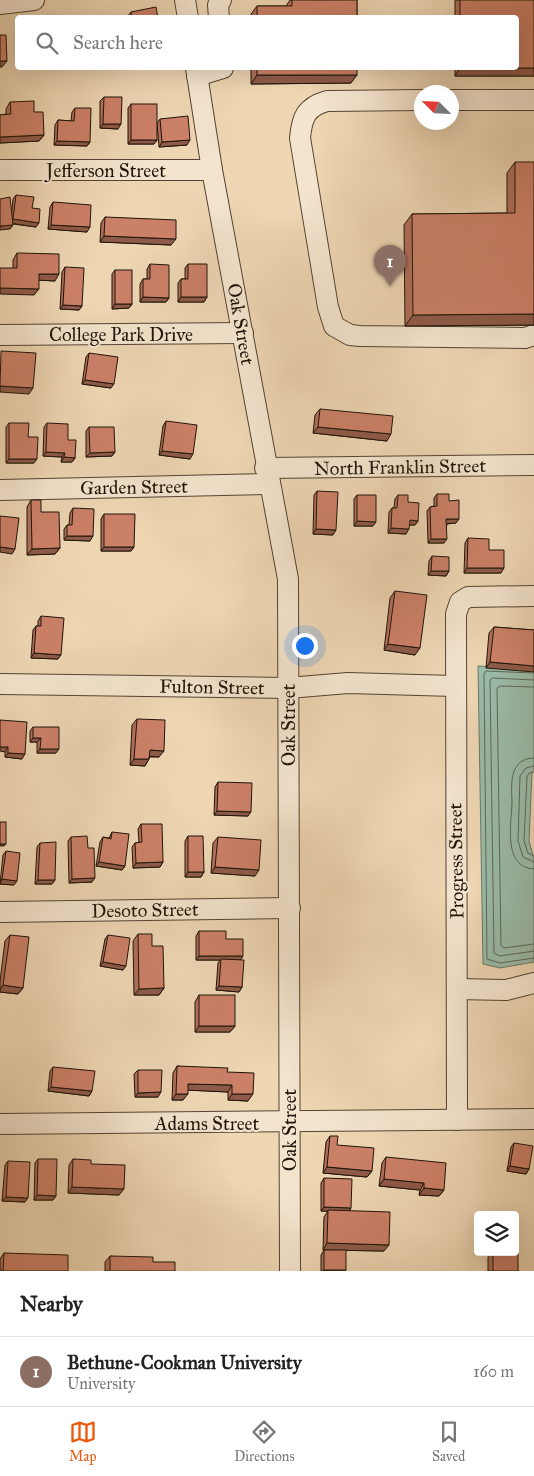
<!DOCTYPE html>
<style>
body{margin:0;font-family:"IM FELL Great Primer",serif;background:#f2f2f2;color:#222}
.controls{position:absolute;right:15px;bottom:15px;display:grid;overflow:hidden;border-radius:5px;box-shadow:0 5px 20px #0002}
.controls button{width:45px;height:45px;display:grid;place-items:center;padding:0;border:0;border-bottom:1px solid #e0e0e0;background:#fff;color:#222;font:25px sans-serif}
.compass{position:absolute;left:414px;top:85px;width:45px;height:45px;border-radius:50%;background:#fff;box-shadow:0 5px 20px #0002;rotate:294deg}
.you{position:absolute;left:304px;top:645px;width:18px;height:18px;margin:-12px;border:4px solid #fff;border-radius:50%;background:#1a73e8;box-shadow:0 0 0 8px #1a73e833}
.badge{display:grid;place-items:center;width:32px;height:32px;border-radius:50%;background:#ea580c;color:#fff;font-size:16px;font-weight:700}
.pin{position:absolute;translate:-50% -41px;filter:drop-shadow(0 1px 2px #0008)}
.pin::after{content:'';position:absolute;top:26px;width:18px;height:15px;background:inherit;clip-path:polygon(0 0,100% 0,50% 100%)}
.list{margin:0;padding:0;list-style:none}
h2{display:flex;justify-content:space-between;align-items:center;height:65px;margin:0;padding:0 20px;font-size:21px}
h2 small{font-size:16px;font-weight:400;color:#767676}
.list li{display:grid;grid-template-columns:32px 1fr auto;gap:15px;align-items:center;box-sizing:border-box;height:70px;padding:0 20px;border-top:1px solid #e0e0e0}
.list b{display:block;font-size:19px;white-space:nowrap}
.list p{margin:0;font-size:16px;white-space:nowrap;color:#767676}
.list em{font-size:16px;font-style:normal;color:#767676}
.icon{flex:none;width:28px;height:28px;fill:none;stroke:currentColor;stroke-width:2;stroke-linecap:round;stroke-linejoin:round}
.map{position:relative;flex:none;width:534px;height:1271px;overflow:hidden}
.search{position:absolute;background:#fff;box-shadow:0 5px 20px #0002;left:15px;right:15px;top:15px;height:55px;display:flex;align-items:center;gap:12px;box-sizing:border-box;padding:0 18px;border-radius:5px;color:#767676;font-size:19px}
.sheet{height:135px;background:#fff}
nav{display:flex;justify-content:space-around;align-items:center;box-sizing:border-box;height:70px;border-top:1px solid #e0e0e0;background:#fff;font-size:14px;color:#767676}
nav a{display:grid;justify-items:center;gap:2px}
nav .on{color:#ea580c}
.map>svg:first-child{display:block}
.water{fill:#9abaa8;stroke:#697868}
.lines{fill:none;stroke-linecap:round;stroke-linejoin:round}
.shore{stroke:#5c6758;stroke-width:1}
.minor-casing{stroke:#534433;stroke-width:22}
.minor{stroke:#f4e4ce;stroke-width:20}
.wall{fill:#af6e59;stroke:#1f1408}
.shaded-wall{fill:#8e5a49;stroke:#1f1408}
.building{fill:#cb8068;stroke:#1f1408}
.labels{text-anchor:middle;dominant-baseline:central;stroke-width:4;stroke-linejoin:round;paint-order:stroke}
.street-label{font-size:19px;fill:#1f1408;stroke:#f4e4ce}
</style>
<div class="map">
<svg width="534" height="1271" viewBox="0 0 534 1271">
<rect width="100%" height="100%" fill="#eed6b3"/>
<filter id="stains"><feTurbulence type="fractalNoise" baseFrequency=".004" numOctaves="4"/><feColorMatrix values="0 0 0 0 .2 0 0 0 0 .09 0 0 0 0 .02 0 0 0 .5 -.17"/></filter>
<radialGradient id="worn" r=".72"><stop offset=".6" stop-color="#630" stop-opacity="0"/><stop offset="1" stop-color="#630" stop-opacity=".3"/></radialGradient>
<polygon class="water" points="478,666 534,669 534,769 532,772 529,841 534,859 534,962 500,968 483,964"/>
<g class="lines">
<g class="shore">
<polyline points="533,673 486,671 484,674 487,959 500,963 534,958"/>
<polyline points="534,680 492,678 490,680 494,953 500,956 534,951"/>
<polyline points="534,687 500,686 497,688 501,946 504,948 534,944"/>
<path d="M 534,758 C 526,758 519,761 515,769 C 510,779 512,794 512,804 C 511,825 503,868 534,869"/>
<polyline points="534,766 526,768 520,776 518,841 523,857 534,862"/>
<polyline points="534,772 529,773 527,777 524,841 528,853 534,856"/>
</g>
<g class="minor-casing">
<g id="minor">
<polyline points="185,0 188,18"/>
<polyline points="0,4 34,0"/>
<polyline points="219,18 218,5 221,0"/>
<polyline points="196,68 212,170 288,579 290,1271"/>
<polyline points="197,76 223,68"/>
<path d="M 422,100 L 327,101 C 306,107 302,117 300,138 L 328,307 L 334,326 L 350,335 L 360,336 L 525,338 L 534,335"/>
<polyline points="452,100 534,100"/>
<polyline points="0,170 212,170"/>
<polyline points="0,335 243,333"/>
<polyline points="265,468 534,465"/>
<polyline points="0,490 268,484"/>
<polyline points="0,684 288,688 348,683 454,686"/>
<polyline points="0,912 290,908"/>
<polyline points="457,989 506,990 534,983"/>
<polyline points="457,1120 456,614 460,602 468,597 534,596"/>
<polyline points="0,1124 534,1119"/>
</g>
</g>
<use href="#minor" class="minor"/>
</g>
<g class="wall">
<polygon points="290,0 357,0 357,18 251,18 251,14 257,6 286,6"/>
<polygon points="455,0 534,0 534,76 455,76 455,68 516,68 516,18 455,18"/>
<polygon points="131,12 158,18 129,18 128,16"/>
<polygon points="251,68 357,68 351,83 251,84"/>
<polygon points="104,97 118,129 100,128 100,101"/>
<polygon points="10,102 34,112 44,135 39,141 0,143 0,115 6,114 6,109"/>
<polygon points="131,104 157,140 154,144 128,144 128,108"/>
<polygon points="75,108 90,142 87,146 54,145 55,125 58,120 71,121 72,112"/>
<polygon points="160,119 187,145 159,147 157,123"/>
<polygon points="515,162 534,325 405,326 404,225 412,214 507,213 507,173"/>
<polygon points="16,195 32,208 36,227 13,224 10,229 13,199"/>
<polygon points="53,202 87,232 48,229 50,207"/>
<polygon points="105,217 171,245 100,242 101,223"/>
<polygon points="17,253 55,281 39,280 34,295 13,268 13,260"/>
<polygon points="150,264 169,298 166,302 140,302 140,284 143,279 147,279 147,269"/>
<polygon points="188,264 207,297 204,302 178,302 178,283 181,279 185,279 185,268"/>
<polygon points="65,267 82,306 79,310 60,309 62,272"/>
<polygon points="115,270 132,304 129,308 112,309 112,274"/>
<polygon points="89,353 111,388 82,384 86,357"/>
<polygon points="320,409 387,441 313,433 315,415"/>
<polygon points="166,421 190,459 159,455 163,426"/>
<polygon points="9,423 34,463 6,463 6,427"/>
<polygon points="47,423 68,440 75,458 72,462 61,462 62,457 43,456 44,427"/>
<polygon points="89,427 115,452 112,456 86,457 86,431"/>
<polygon points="317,491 333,535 313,534 314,495"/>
<polygon points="437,494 449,501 456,523 447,524 444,543 428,543 427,511 430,507 434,506 434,498"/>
<polygon points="357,495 373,526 354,526 354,499"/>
<polygon points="398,495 408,502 418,521 415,525 409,525 406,534 388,533 389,512 392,508 394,508 395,499"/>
<polygon points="31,500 41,512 60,548 55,554 27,555 27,507"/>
<polygon points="73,508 90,541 64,540 64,529 67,525 69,525 70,513"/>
<polygon points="104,514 134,547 131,551 101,551 101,519"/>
<polygon points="468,538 489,550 501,573 464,573 465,543"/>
<polygon points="432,556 449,571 446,576 428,575 429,561"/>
<polygon points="395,591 415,655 384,650 390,598"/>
<polygon points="41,616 58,659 31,658 33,630 36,626 38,626 38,621"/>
<polygon points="494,627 534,630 486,668 489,633"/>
<polygon points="137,719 159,757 150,757 145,766 130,765 132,725"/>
<polygon points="0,720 22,759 5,757 5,752"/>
<polygon points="33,727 56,753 37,753 37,742 30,742 30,731"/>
<polygon points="218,782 248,816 214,815 215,787"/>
<polygon points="141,824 163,862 160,867 133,868 132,847 135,843 139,842 138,829"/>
<polygon points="112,832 125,866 122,870 96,866 100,842 103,837 109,838"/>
<polygon points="188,836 204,872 201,877 185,877 185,841"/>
<polygon points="71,837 88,848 92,882 69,883 68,841"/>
<polygon points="218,837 255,876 211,873 213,843"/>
<polygon points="40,843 55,880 52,884 35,884 37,847"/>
<polygon points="6,851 14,885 0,884 3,855"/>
<polygon points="199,931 226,939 243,956 240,960 242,987 239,992 216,990 218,963 220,960 196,960 196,936"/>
<polygon points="138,934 152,946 164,988 159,995 134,995 133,941"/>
<polygon points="10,935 23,988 18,994 0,992 0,981 5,941"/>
<polygon points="108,935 123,970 100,966 105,939"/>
<polygon points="199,995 235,1026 230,1032 195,1032 195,1002"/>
<polygon points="177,1066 227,1072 248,1101 228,1100 228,1092 188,1090 183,1100 172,1100 173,1073"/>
<polygon points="53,1067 92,1091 89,1096 48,1091 50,1071"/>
<polygon points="138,1070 158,1097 135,1097 134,1074"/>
<polygon points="330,1136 337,1145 372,1171 367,1177 323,1173 326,1142"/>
<polygon points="514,1143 529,1169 526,1174 507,1171 511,1147"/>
<polygon points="386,1157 444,1190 439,1196 419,1195 420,1190 379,1186 382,1163"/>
<polygon points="38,1159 56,1196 53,1200 34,1200 35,1163"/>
<polygon points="73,1159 91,1164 119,1195 68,1193 69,1165"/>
<polygon points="8,1161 25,1202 2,1201 5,1165"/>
<polygon points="324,1178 351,1208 349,1211 384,1251 323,1250 324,1217 328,1211 321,1211 321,1183"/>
<polygon points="324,1250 345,1271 321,1271 321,1255"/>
<polygon points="491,1252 515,1252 518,1271 488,1271 488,1257"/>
<polygon points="4,1253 68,1271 0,1271 0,1259"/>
<polygon points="110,1256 153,1262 175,1271 105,1271 105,1262"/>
</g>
<g class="shaded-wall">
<polygon points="0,61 7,61 2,67 0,67"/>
<polygon points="460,68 534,68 534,76 455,76"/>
<polygon points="257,75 357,75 351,83 251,84"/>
<polygon points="103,124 121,124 118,129 100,128"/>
<polygon points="44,135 39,141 0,143 0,137"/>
<polygon points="131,140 157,140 154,144 128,144"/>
<polygon points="190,140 187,145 159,147 162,142"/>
<polygon points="57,141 90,142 87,146 54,145"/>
<polygon points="13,219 39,223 36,227 10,223"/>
<polygon points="13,225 10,229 0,230 0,226"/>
<polygon points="51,225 90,227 87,232 48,229"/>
<polygon points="104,236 176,239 171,245 100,242"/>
<polygon points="39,274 59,274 55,281 35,280"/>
<polygon points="0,288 39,289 34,295 0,294"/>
<polygon points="143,297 169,298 166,302 140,302"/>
<polygon points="181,297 207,297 204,302 178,302"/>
<polygon points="115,304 132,304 129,308 112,309"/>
<polygon points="63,305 82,306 79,310 60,309"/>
<polygon points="534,314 534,325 405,326 413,315"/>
<polygon points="85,380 114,384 111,388 82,384"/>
<polygon points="0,386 33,388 29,394 0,392"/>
<polygon points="318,427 391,434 387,441 313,433"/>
<polygon points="162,451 193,454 190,459 159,455"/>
<polygon points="46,452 65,453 62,457 43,456"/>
<polygon points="115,452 112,456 86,457 90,453"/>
<polygon points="64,457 75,458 72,462 61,462"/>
<polygon points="9,459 37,459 34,463 6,463"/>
<polygon points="446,519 459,519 456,523 443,524"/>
<polygon points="410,520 418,521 415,525 406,525"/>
<polygon points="357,521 376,522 373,526 354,526"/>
<polygon points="391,528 409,529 406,534 388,533"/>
<polygon points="316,529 336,530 333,535 313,534"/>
<polygon points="67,536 93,536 90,541 64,540"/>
<polygon points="431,539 447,539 444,543 428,543"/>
<polygon points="0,547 15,549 12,554 0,552"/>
<polygon points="104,547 134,547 131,551 101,551"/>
<polygon points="60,548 55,554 27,555 32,549"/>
<polygon points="467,568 504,568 501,573 464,573"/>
<polygon points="431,571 449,571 446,576 428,575"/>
<polygon points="388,644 420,648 415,655 384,650"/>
<polygon points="34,653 61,655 58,659 31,658"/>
<polygon points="490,662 534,666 534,672 486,668"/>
<polygon points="33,738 41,738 37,742 30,742"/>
<polygon points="0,747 8,747 5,752 0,751"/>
<polygon points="40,749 59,749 56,753 37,753"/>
<polygon points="150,750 164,751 159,757 146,756"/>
<polygon points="8,753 25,754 22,759 5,757"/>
<polygon points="134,759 149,759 145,766 130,765"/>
<polygon points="217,811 251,812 248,816 214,815"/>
<polygon points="0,844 6,844 4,846 0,846"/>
<polygon points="99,862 125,866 122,870 96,866"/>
<polygon points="163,862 160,867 133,868 136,863"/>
<polygon points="215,867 259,870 255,876 211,873"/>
<polygon points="188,872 204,872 201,877 185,877"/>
<polygon points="95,878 92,882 69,883 72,879"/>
<polygon points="2,879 17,881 14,885 0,884"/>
<polygon points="38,880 55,880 52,884 35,884"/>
<polygon points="199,956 243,956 240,960 196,960"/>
<polygon points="103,962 126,966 123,970 100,966"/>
<polygon points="3,985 23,988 18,994 0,992 0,990"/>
<polygon points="219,986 242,987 239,992 216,990"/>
<polygon points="164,988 159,995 134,995 139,989"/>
<polygon points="199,1026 235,1026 230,1032 195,1032"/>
<polygon points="188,1084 232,1085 228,1092 184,1090"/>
<polygon points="51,1087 92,1091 89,1096 48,1091"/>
<polygon points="161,1092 158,1097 135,1097 138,1093"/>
<polygon points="176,1094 188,1094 183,1100 172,1100"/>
<polygon points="232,1094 253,1094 248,1101 228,1100"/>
<polygon points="510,1166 529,1169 526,1174 507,1171"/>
<polygon points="327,1167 372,1171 367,1177 323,1173"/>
<polygon points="384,1179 424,1183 420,1190 379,1186"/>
<polygon points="72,1187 124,1189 119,1195 68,1193"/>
<polygon points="424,1188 444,1190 439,1196 419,1195"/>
<polygon points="37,1195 56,1196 53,1200 34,1200"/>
<polygon points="6,1197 28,1198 25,1202 2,1201"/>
<polygon points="324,1207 351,1208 348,1212 321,1211"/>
<polygon points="327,1243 389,1245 384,1251 323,1250"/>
<polygon points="324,1270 346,1270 345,1271 323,1271"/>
</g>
<g class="building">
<polygon points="292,0 357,0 357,18 257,18 257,6 292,6"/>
<polygon points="460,0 534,0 534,68 460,68 516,68 516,18 460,18"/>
<polygon points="156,7 158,18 132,18 131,12"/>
<polygon points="0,35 6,35 7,61 0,61"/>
<rect x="257" y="68" width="100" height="7"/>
<polygon points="104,97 122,97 121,124 103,124"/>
<polygon points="34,101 34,112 43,112 44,135 0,137 0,115 11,114 10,102"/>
<rect x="131" y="104" width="26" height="36"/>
<polygon points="75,108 91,108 90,142 57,141 58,120 74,121"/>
<polygon points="188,116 190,140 162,142 160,119"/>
<polygon points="515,162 534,162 534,314 413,315 412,214 515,213"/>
<polygon points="16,195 34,197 32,208 40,209 39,223 13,219"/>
<polygon points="10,197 13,225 0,226 0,199"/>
<polygon points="53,202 91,205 90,227 51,225"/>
<polygon points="105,217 176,220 176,239 104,236"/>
<polygon points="17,253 59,254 59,274 39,274 39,289 0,288 0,268 17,268"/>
<polygon points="150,264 169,265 169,298 143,297 143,279 150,279"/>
<polygon points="188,264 207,264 207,297 181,297 181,279 188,279"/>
<polygon points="65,267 84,268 82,306 63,305"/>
<rect x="115" y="270" width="17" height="34"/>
<polygon points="1,351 36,353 33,388 0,386"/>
<polygon points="89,353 118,357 114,384 85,380"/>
<polygon points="320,409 393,416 391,434 318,427"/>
<polygon points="166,421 197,425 193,454 162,451"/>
<polygon points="9,423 29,423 28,437 38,437 37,459 9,459"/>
<polygon points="47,423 68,424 68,440 76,440 75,458 64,457 65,453 46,452"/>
<polygon points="89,427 114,427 115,452 90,453"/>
<polygon points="317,491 338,492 336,530 316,529"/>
<polygon points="437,494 449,494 449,501 459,500 459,519 446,519 447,539 431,539 430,507 437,506"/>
<polygon points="357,495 376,495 376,522 357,521"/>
<polygon points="398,495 408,495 408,502 419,503 418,521 410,520 409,529 391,528 392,508 397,508"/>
<polygon points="31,500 41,500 41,512 59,512 60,548 32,549"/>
<polygon points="73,508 94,509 93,536 67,536 67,525 72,525"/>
<polygon points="104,514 135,514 134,547 104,547"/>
<polygon points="0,516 19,518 15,549 0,547"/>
<polygon points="468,538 489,539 489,550 504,550 504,568 467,568"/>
<polygon points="432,556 449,557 449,571 431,571"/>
<polygon points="395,591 427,595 420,648 388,644"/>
<polygon points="41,616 64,618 61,655 34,653 36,626 41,626"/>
<polygon points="494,627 534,630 534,666 490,662"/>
<polygon points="137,719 165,720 164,751 150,750 149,759 134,759"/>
<polygon points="0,720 27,722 25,754 8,753 8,747 0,747"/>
<polygon points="33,727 59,727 59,749 40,749 41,738 33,738"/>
<polygon points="218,782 252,783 251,812 217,811"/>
<rect x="0" y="822" width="6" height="22"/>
<polygon points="141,824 162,824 163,862 136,863 135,843 142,842"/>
<polygon points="112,832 129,834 125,866 99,862 103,837 111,839"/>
<polygon points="87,836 88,848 94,848 95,878 72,879 71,837"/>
<polygon points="188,836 203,836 204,872 188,872"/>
<polygon points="218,837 261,840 259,870 215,867"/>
<polygon points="56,842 55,880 38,880 40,843"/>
<polygon points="6,851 20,853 17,881 2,879"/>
<polygon points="199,931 226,931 226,939 243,939 243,956 199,956"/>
<polygon points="138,934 152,934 152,946 163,946 164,988 139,989"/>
<polygon points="10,935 29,937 23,988 3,985"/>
<polygon points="108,935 130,938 126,966 103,962"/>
<polygon points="221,959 244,960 242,987 219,986"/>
<rect x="199" y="995" width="36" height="31"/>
<polygon points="177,1066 228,1068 227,1072 254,1073 253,1094 232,1094 232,1085 188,1084 188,1094 176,1094"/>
<polygon points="53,1067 95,1071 92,1091 51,1087"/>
<polygon points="138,1070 162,1070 161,1092 138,1093"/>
<polygon points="330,1136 338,1136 337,1145 374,1148 372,1171 327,1167"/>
<polygon points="514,1143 533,1146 529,1169 510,1166"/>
<polygon points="386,1157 446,1163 444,1190 424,1188 424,1183 384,1179"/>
<polygon points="38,1159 57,1159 56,1196 37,1195"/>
<polygon points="73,1159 91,1160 91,1164 125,1165 124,1189 72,1187"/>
<polygon points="8,1161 30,1162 28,1198 6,1197"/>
<polygon points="324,1178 352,1179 351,1208 324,1207"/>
<polygon points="328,1210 390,1212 389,1245 327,1243"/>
<rect x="324" y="1250" width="22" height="20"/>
<polygon points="515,1250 518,1250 518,1271 493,1271 493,1252 515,1252"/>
<polygon points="4,1253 68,1255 68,1271 3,1271"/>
<polygon points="110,1256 153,1257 153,1262 175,1262 175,1271 110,1271"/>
</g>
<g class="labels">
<g class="street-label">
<text x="106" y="170">Jefferson Street</text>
<text transform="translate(241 324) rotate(80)">Oak Street</text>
<text x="121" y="334">College Park Drive</text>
<text transform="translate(400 467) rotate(-1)">North Franklin Street</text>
<text transform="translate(134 487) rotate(-1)">Garden Street</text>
<text transform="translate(212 687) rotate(1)">Fulton Street</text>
<text transform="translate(288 725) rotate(-90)">Oak Street</text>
<text transform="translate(456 861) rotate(-91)">Progress Street</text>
<text transform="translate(145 910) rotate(-1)">Desoto Street</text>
<text x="207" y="1123">Adams Street</text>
<text transform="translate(289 1130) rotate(-90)">Oak Street</text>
</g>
</g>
<rect width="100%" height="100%" filter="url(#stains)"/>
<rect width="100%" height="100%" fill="url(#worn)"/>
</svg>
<div class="controls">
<button><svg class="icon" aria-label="layers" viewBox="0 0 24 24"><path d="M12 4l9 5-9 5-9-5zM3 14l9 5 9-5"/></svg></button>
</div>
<svg class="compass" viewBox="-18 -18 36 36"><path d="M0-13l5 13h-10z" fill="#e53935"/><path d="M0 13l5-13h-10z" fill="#767676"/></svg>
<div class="you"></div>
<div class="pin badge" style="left:390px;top:286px;background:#8d6e63">1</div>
<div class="search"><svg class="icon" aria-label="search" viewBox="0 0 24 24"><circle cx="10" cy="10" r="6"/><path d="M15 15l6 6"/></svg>Search here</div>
</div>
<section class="sheet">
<h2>Nearby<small></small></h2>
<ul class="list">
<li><span class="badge" style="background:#8d6e63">1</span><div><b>Bethune-Cookman University</b><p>University</p></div><em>160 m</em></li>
</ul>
</section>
<nav>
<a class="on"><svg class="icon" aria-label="map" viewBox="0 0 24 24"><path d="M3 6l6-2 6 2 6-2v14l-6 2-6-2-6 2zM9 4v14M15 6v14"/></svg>Map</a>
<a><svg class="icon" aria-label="directions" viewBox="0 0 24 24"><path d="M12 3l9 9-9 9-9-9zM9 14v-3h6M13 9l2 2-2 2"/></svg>Directions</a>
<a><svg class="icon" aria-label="saved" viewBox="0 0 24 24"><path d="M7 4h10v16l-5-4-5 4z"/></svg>Saved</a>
</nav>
